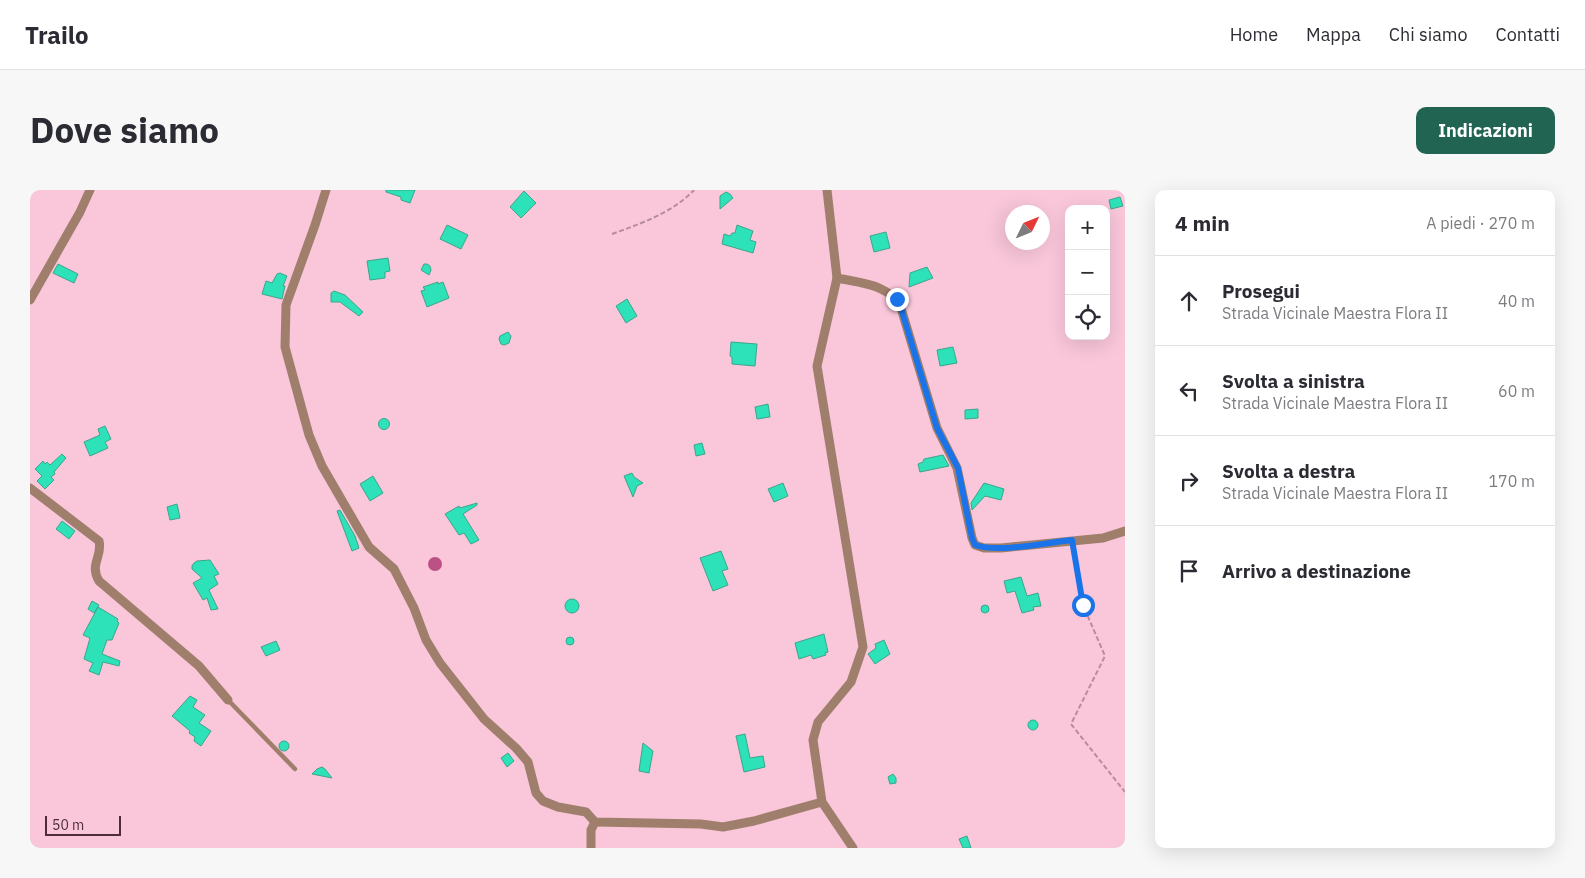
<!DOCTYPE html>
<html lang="it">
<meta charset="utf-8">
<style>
body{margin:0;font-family:"IBM Plex Sans",sans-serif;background:#f7f7f7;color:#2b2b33}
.controls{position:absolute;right:15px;top:15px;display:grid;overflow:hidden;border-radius:10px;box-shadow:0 5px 20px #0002}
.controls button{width:45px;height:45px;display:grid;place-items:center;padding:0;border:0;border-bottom:1px solid #e1e1e2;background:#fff;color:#2b2b33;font:25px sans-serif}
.compass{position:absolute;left:975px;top:15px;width:45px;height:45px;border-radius:50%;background:#fff;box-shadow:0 5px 20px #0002;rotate:47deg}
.scale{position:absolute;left:15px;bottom:12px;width:76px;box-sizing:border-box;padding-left:5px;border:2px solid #4e2c3b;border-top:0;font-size:14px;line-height:18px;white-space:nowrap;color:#4e2c3b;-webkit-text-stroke:4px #f9c6da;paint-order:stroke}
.stop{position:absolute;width:15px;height:15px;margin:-11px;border:4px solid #1a73e8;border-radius:50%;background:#fff}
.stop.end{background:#1a73e8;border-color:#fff;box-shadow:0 1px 5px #0008}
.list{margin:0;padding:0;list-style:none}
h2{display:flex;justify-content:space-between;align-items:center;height:65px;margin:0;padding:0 20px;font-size:21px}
h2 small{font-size:16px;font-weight:400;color:#7c7c81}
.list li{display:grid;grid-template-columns:32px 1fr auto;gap:15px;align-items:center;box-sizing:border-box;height:90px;padding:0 20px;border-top:1px solid #e1e1e2}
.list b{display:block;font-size:19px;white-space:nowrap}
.list p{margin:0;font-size:16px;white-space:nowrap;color:#7c7c81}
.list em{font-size:16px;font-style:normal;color:#7c7c81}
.icon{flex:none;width:28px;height:28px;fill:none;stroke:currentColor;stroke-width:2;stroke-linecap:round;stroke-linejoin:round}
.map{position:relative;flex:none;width:1095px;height:658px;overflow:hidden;border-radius:10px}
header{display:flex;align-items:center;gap:30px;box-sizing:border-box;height:70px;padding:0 25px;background:#fff;border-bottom:1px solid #e1e1e2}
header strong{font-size:24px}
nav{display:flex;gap:28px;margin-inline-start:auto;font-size:18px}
.intro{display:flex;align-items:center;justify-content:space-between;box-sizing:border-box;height:120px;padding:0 30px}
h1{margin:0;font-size:35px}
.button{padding:12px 22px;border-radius:10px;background:#226452;color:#fff;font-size:18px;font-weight:700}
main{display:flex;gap:30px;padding:0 30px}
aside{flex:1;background:#fff;border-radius:10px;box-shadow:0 5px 20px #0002}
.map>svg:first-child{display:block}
.water{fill:#bc5185}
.building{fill:#2de1b9;stroke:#3ba68a}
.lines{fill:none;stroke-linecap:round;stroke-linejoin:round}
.path{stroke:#b88c9e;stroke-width:2;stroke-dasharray:5 2.5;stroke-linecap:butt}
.service{stroke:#9f7f6c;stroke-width:4.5}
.minor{stroke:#9f7f6c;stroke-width:9}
.route{stroke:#1a73e8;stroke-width:6}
</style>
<header>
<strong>Trailo</strong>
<nav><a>Home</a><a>Mappa</a><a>Chi siamo</a><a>Contatti</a></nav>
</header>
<div class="intro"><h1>Dove siamo</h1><a class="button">Indicazioni</a></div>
<main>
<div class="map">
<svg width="1095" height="658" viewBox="0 0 1095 658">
<rect width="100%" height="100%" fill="#f9c6da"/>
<circle class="water" cx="405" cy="374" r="7"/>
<g class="building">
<polygon points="356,0 385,0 380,13 371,10 371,7 356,2"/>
<polygon points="494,1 506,13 491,28 480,17"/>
<polygon points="696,2 700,4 703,8 690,19 690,6"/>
<polygon points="1090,7 1093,16 1081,19 1079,10"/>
<polygon points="417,35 438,45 431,59 410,49"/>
<polygon points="707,35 723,41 720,50 726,52 723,63 692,54 694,44 700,46 702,43 705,43"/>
<polygon points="856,42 860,58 844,62 840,46"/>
<polygon points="358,68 360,81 355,82 355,88 340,90 337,71"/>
<polygon points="28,74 48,84 44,93 23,83"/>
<polygon points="394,74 397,74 400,76 401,80 399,85 391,80"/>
<polygon points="897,77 903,88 879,97 880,83"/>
<polygon points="250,83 257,86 253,96 255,96 252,109 232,104 236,91 242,93 247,84"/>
<polygon points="408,92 408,94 413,92 419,108 397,117 391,101 395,100 393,97"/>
<polygon points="304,101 315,105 333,122 329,126 310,112 301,112 301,103"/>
<polygon points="597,109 607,126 596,133 586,116"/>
<polygon points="478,142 481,146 479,153 474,155 471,154 469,149 470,146"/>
<polygon points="701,152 727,154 725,176 702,174 702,167 700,166"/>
<polygon points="923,157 927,173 910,176 907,160"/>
<polygon points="738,214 740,227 727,229 725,217"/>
<polygon points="948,219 948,228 935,229 935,220"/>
<circle cx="354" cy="234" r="5.5"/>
<polygon points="75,236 81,249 75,252 78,258 60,266 54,252 70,245 68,239"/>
<polygon points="672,253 675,264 666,266 664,255"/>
<polygon points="32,264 36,268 24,282 25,284 21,287 24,290 15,299 7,291 12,286 5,279 13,271 15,274 17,272 20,275"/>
<polygon points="913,265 919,276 890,282 888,274 893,272 894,269"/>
<polygon points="602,283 604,287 613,293 607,296 603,307 594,286"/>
<polygon points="343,286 353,303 340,311 330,294"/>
<polygon points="753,293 758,306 744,312 738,299"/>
<polygon points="954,293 974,299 971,310 955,306 942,320 941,313"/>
<polygon points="447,313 447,315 433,324 449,350 441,354 434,343 429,345 415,324 429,316 430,318"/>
<polygon points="147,314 150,328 140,330 137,317"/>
<polygon points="310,320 325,346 329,358 322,361 307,321"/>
<polygon points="32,331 45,341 39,349 26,339"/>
<polygon points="691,361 698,379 692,381 698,395 683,401 670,368"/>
<polygon points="180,370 189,384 184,386 188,394 179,400 188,419 181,420 177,408 173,410 163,393 172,388 162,379 162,376 164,373 167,371"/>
<polygon points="991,387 997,406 1008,403 1011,416 1003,417 1004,420 992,423 985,401 977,403 974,391"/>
<circle cx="542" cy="416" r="7"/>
<polygon points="62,411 69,415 64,423 58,419"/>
<circle cx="955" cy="419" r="4"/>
<polygon points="68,417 88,429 87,431 89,433 82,450 77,450 72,464 90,471 89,476 73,472 69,485 59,481 63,473 54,469 60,448 53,445"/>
<polygon points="794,444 798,462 795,463 796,465 783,469 781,465 769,469 765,453"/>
<circle cx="540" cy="451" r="4"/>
<polygon points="854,450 860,464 845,474 838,464 846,458 845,454"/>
<polygon points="246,451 250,460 236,466 231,457"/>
<polygon points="160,506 167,510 163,517 175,525 169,533 181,541 171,556 164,551 165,547 159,543 160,541 142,526"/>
<circle cx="1003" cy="535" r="5"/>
<polygon points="715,544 720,568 733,566 735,577 714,582 706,546"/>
<circle cx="254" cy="556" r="5"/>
<polygon points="613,553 623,561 619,583 609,581"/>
<polygon points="478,563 484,571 477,577 471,568"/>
<polygon points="292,577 295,579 302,588 282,584 287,579"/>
<polygon points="863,584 866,588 866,593 860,594 858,587"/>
<polygon points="937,646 941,658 933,658 929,649"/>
</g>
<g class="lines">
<g class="path">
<path d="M 582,44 C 612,33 642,23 664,0"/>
<polyline points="1043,360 1053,415 1075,466 1041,534 1095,602"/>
</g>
<polyline class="service" points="198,510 265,579"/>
<g class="minor">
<polyline points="296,0 285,35 256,115 255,157 279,245 292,276 339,357 364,379 384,418 396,450 410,473 454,529 486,558 498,572 506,603 513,611 528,617 556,622 565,632 671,634 693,637 724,631 792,612"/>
<polyline points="797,0 807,88 787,176 833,457 821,492 788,532 783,550 792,612 823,658"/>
<path d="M 807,88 C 830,93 860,94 871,118 L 907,238 L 927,278 L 942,348 L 945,355 L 954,358 L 971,358 L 1073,348 L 1095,341"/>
<polyline points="0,110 50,22 60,0"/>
<path d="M 0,298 L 69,351 C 73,366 59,374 69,391 L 169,476 L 198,510"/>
<polyline points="561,658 561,640 565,632"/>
</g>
</g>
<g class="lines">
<path class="route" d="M 867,109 L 871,118 L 907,238 L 928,278 L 942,348 L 945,355 C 970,363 1015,353 1042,350 L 1053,415"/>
</g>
</svg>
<div class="controls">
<button>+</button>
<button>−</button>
<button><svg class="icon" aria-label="locate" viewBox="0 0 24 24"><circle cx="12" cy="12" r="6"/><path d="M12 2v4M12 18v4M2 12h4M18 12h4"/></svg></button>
</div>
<svg class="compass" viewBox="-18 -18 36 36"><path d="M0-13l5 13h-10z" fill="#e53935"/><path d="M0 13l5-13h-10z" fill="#7c7c81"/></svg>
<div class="scale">50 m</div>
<div class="stop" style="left:1053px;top:415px"></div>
<div class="stop end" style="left:867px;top:109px"></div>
</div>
<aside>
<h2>4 min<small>A piedi · 270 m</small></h2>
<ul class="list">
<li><svg class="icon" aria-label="ahead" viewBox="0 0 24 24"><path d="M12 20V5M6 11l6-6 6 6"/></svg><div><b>Prosegui</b><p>Strada Vicinale Maestra Flora II</p></div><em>40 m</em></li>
<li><svg class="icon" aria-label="left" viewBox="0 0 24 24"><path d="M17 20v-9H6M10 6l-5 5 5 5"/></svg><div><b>Svolta a sinistra</b><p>Strada Vicinale Maestra Flora II</p></div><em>60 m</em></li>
<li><svg class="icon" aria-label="right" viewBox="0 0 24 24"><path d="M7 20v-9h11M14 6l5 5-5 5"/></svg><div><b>Svolta a destra</b><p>Strada Vicinale Maestra Flora II</p></div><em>170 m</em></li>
<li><svg class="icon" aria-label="arrive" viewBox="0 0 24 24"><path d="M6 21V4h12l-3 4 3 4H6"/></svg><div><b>Arrivo a destinazione</b></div></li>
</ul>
</aside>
</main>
